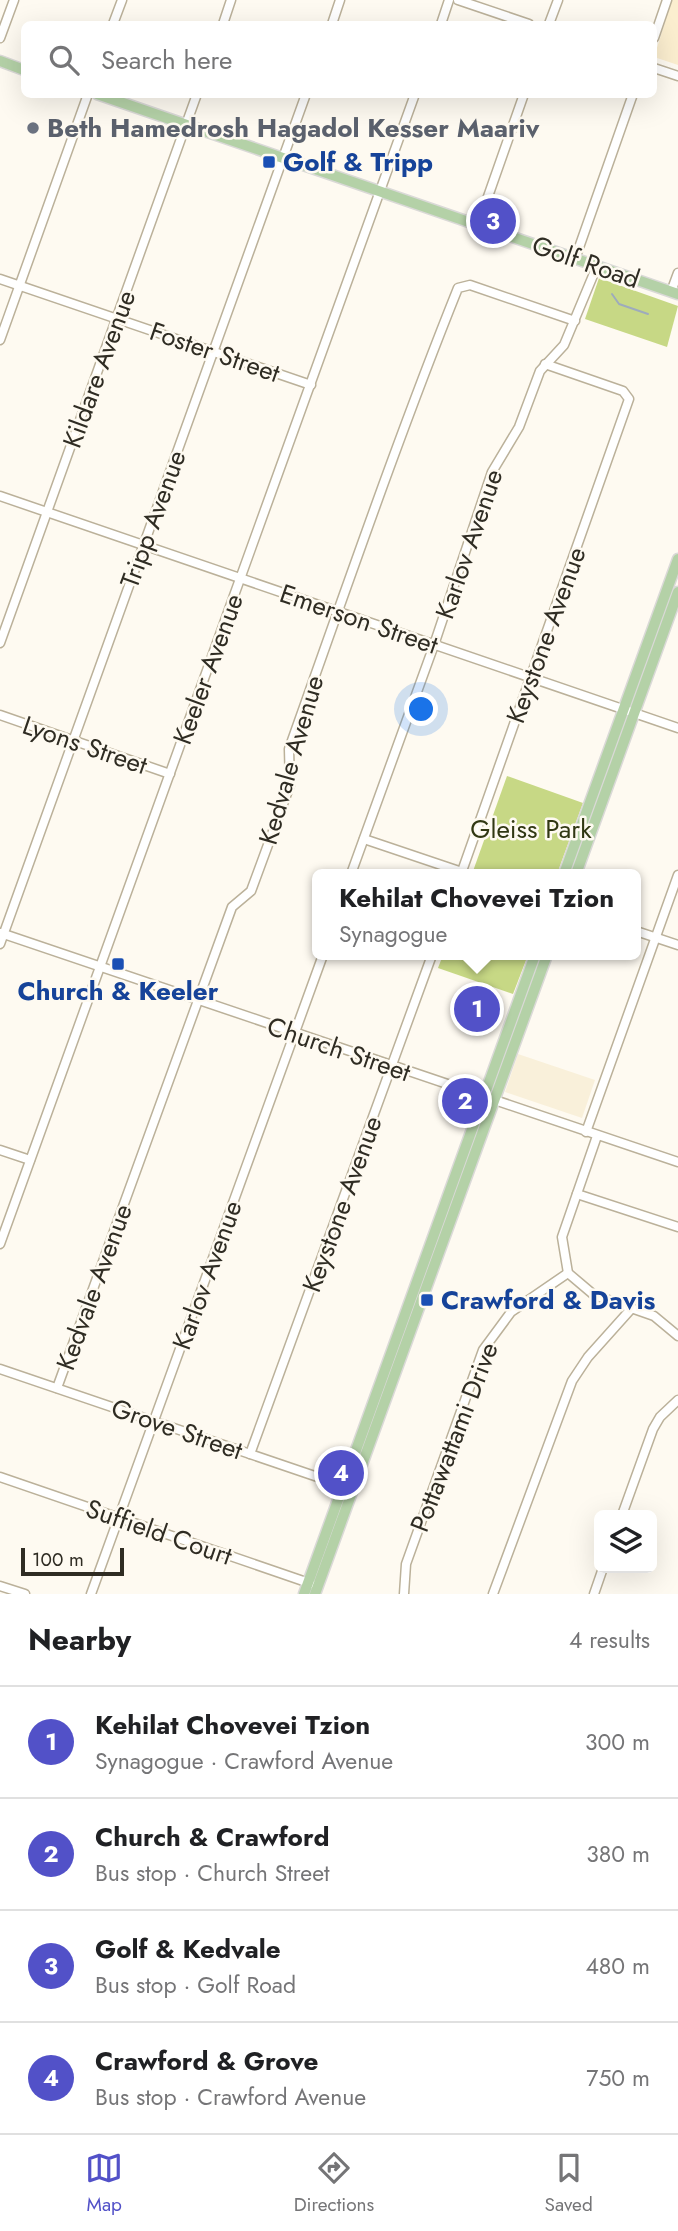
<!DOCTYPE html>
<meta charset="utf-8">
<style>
body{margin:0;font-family:Jost,sans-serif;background:#f2f2f2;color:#202124}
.controls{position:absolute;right:21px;bottom:21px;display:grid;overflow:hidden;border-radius:10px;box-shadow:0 7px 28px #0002}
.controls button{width:63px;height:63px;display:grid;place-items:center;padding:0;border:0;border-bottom:2px solid #e0e0e0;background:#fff;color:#202124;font:35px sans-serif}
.scale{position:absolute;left:21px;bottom:18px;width:103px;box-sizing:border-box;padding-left:7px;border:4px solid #2f2c23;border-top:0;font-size:19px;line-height:24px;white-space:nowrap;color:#2f2c23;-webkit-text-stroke:5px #fefaf1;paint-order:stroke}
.you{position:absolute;left:422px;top:710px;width:24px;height:24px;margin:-18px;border:5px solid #fff;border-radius:50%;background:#1a73e8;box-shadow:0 0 0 10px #1a73e833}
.badge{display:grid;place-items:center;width:46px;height:46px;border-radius:50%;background:#5251c8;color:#fff;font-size:23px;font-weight:700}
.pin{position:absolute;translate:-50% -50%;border:4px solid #fff;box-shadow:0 2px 7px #0006}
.popup{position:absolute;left:312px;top:869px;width:329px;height:91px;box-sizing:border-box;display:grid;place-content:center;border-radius:10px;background:#fff;filter:drop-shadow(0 2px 5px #0005);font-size:23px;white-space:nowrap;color:#757577}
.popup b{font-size:26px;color:#202124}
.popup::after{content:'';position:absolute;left:50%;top:100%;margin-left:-14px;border:14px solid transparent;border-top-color:#fff}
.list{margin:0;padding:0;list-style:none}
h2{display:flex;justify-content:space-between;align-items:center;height:91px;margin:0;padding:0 28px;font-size:30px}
h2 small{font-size:23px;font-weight:400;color:#757577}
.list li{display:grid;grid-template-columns:46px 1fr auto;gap:21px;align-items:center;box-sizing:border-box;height:112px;padding:0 28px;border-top:2px solid #e0e0e0}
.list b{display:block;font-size:26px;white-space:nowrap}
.list p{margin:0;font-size:23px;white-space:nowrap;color:#757577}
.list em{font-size:23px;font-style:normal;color:#757577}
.icon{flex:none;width:38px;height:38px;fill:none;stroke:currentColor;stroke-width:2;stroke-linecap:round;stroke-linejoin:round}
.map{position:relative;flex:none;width:678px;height:1594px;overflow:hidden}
.search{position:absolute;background:#fff;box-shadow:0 7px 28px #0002;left:21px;right:21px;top:21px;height:77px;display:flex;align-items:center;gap:18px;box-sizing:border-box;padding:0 24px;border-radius:10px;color:#757577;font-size:26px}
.sheet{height:539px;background:#fff}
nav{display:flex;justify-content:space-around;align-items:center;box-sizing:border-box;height:98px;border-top:2px solid #e0e0e0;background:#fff;font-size:19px;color:#757577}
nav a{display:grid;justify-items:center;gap:4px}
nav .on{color:#5251c8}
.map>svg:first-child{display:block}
.commercial{fill:#f9f0da}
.built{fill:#fbeecf}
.green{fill:#c7d885}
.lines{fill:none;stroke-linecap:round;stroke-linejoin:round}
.stream{stroke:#9eabbc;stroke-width:2}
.minor-casing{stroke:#bbb19a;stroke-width:11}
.major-casing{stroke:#dad9d7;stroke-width:13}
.minor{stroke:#fff;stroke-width:8}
.major{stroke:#b4d1a7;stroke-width:10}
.worship-dot{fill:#6b7280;stroke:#fefaf1;stroke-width:2.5}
.transit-dot{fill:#1a4fb4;stroke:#fefaf1;stroke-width:2.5}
.labels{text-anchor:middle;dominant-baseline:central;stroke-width:5;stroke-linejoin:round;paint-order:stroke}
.worship-label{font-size:26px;font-weight:bold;fill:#5b616d;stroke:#fefaf1;text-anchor:start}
.transit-label{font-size:26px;font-weight:bold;fill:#164399;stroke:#fefaf1;text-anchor:start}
.street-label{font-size:26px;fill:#2f2c23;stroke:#fefaf1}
.park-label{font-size:26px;fill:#313813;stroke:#fefaf1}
</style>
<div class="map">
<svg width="678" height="1594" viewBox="0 0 678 1594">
<rect width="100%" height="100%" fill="#fefaf1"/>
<polygon class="commercial" points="518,1054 595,1080 582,1118 505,1092"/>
<polygon class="built" points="672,0 678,0 678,65 654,57"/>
<g class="green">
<polygon points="599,278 678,306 667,347 585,319"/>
<polygon points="507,776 583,803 557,874 472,874"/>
<polygon points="443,955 528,955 513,994 438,968"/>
</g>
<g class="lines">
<polyline class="stream" points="612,294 619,304 648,314"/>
<g class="minor-casing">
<g id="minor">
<polyline points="458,0 529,24"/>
<polyline points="113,24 122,0"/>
<polyline points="223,24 231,0"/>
<polyline points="332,24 340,0"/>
<polyline points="441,24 449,0"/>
<polyline points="549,24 558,0"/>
<polyline points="0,38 14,0"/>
<polyline points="654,38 667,0"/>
<polyline points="654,68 678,76"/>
<polyline points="478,225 524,94"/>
<polyline points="575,259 633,94"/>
<polyline points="0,279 311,385"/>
<polyline points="671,292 678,273"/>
<polyline points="0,340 88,94"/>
<polyline points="0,496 678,728"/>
<polyline points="0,643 197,94"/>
<polyline points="0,715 170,774"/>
<polyline points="364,839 462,872"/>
<polyline points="351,874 434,645 492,472 519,427 540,371 564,345 597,266"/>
<polyline points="461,874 629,399 623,391 545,364"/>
<polyline points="636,931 678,945"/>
<polyline points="1,933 678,1162"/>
<polyline points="0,944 306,94"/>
<polyline points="586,1132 678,875"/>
<polyline points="597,1136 562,1237 568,1273 594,1295 654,1316 678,1336"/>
<polyline points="0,1150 30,1160"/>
<polyline points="577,1194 678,1227"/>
<polyline points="0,1244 415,94"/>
<polyline points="0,1369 347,1487"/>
<path d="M 57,1388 L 232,907 L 251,891 L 290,785 L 289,749 C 344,595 397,440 458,288 L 470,285 L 575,321"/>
<polyline points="250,1454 432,955"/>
<polyline points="0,1477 312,1584"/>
<polyline points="622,1515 653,1429 660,1417 678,1400"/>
<polyline points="0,1586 25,1594"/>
<polyline points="91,1594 323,955"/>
<polyline points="404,1594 406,1564 483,1350 511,1312 568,1273"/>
<polyline points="493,1594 572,1381 588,1357 631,1309"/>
<polyline points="594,1594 603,1568"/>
</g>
</g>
<g class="major-casing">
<g id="major">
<polyline points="0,61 24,70"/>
<polyline points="97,94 678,294"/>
<polyline points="564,874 678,559"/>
<polyline points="576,874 678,592"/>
<polyline points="304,1594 535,955"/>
<polyline points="315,1594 547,955"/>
</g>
</g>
<use href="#minor" class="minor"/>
<use href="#major" class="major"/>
</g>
<circle class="worship-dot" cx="33" cy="128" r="7"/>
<g class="transit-dot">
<rect x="262" y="155" width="14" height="14" rx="3.5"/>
<rect x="111" y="957" width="14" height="14" rx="3.5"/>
<rect x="420" y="1293" width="14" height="14" rx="3.5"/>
</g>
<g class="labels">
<g class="worship-label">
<text x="47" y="128">Beth Hamedrosh Hagadol Kesser Maariv</text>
</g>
<g class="transit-label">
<text x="283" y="162">Golf &amp; Tripp</text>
<text x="118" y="991" text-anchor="middle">Church &amp; Keeler</text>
<text x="441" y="1300">Crawford &amp; Davis</text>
</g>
<g class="street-label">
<text transform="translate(586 262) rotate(19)">Golf Road</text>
<text transform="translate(215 352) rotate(19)">Foster Street</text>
<text transform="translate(99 369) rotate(-70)">Kildare Avenue</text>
<text transform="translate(153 519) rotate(-70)">Tripp Avenue</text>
<text transform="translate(469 544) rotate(-71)">Karlov Avenue</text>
<text transform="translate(359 619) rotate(19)">Emerson Street</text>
<text transform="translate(546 635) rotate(-70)">Keystone Avenue</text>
<text transform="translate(208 669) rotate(-70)">Keeler Avenue</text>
<text transform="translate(85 745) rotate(19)">Lyons Street</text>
<text transform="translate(291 760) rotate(-74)">Kedvale Avenue</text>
<text transform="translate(339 1049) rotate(19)">Church Street</text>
<text transform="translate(342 1204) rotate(-70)">Keystone Avenue</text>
<text transform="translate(207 1275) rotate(-70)">Karlov Avenue</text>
<text transform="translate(94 1287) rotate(-70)">Kedvale Avenue</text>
<text transform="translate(177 1429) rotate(19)">Grove Street</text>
<text transform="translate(454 1437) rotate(-69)">Pottawattami Drive</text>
<text transform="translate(159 1532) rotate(19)">Suffield Court</text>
</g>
<g class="park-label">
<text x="531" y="829">Gleiss Park</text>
</g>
</g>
</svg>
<div class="controls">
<button><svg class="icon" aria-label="layers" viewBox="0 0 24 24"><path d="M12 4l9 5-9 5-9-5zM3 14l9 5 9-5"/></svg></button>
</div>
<div class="scale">100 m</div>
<div class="you"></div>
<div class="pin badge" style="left:477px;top:1009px">1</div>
<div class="popup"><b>Kehilat Chovevei Tzion</b>Synagogue</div>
<div class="pin badge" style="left:465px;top:1101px">2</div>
<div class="pin badge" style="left:493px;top:221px">3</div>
<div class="pin badge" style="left:341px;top:1473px">4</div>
<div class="search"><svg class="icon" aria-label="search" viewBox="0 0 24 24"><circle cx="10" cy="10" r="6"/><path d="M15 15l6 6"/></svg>Search here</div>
</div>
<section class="sheet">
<h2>Nearby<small>4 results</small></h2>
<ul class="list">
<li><span class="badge">1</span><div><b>Kehilat Chovevei Tzion</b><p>Synagogue · Crawford Avenue</p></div><em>300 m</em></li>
<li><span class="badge">2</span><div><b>Church &amp; Crawford</b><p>Bus stop · Church Street</p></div><em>380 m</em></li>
<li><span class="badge">3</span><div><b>Golf &amp; Kedvale</b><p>Bus stop · Golf Road</p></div><em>480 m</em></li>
<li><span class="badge">4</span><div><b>Crawford &amp; Grove</b><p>Bus stop · Crawford Avenue</p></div><em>750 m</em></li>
</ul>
</section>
<nav>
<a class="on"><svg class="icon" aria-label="map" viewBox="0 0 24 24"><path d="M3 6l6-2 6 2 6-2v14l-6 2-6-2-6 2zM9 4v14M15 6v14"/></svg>Map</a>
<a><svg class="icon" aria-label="directions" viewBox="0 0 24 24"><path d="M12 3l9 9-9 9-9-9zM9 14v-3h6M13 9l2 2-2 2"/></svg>Directions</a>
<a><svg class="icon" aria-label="saved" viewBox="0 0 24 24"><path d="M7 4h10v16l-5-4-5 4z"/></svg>Saved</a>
</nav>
